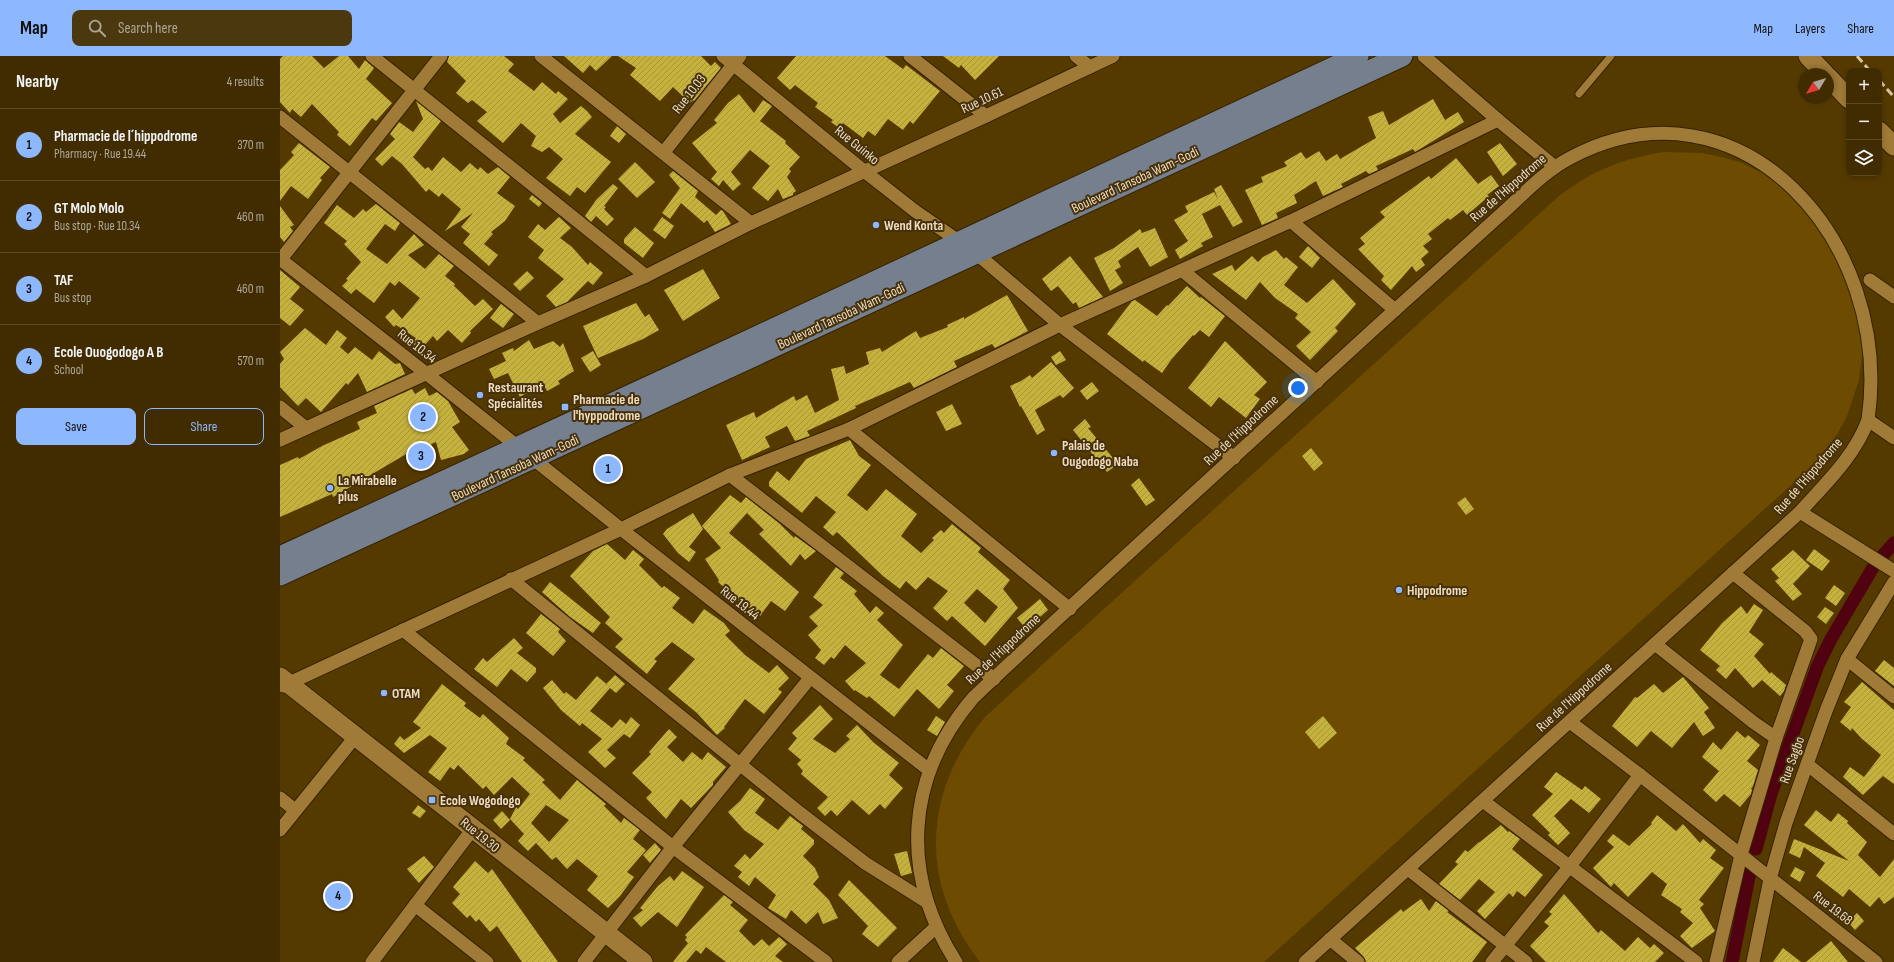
<!DOCTYPE html>
<meta charset="utf-8">
<style>
body{margin:0;font-family:"Sofia Sans Condensed",sans-serif;background:#4b380f;color:#f1f3f6}
.controls{position:absolute;right:12px;top:12px;display:grid;overflow:hidden;border-radius:8px;box-shadow:0 2px 6px #0003}
.controls button{width:36px;height:36px;display:grid;place-items:center;padding:0;border:0;border-bottom:1px solid #594822;background:#402c00;color:#f1f3f6;font:20px sans-serif}
.compass{position:absolute;left:1518px;top:12px;width:36px;height:36px;border-radius:50%;background:#402c00;box-shadow:0 2px 6px #0003;rotate:232deg}
.you{position:absolute;left:1018px;top:332px;width:14px;height:14px;margin:-10px;border:3px solid #fff;border-radius:50%;background:#1a73e8;box-shadow:0 0 0 6px #1a73e833}
.badge{display:grid;place-items:center;width:26px;height:26px;border-radius:50%;background:#8eb8fd;color:#111;font-size:13px;font-weight:700}
.pin{position:absolute;translate:-50% -50%;border:2px solid #fff;box-shadow:0 1px 4px #0006}
.list{margin:0;padding:0;list-style:none}
h2{display:flex;justify-content:space-between;align-items:center;height:52px;margin:0;padding:0 16px;font-size:17px}
h2 small{font-size:13px;font-weight:400;color:#aea799}
.list li{display:grid;grid-template-columns:26px 1fr auto;gap:12px;align-items:center;box-sizing:border-box;height:72px;padding:0 16px;border-top:1px solid #594822}
.list b{display:block;font-size:15px;white-space:nowrap}
.list p{margin:0;font-size:13px;white-space:nowrap;color:#aea799}
.list em{font-size:13px;font-style:normal;color:#aea799}
.actions{display:flex;gap:8px;padding:12px 16px}
.actions a{flex:1;padding:9px 0;border:1px solid #8eb8fd;border-radius:8px;text-align:center;font-size:14px;color:#8eb8fd}
.actions .main{background:#8eb8fd;color:#111}
.icon{flex:none;width:22px;height:22px;fill:none;stroke:currentColor;stroke-width:2;stroke-linecap:round;stroke-linejoin:round}
.map{position:relative;flex:none;width:1614px;height:906px;overflow:hidden}
header{display:flex;align-items:center;gap:24px;box-sizing:border-box;height:56px;padding:0 20px;background:#8eb8fd;color:#111}
header strong{font-size:19px}
nav{display:flex;gap:22px;margin-inline-start:auto;font-size:14px}
.search{width:280px;height:36px;background:#4b380f;display:flex;align-items:center;gap:10px;box-sizing:border-box;padding:0 14px;border-radius:8px;color:#aea799;font-size:15px}
main{display:flex}
aside{flex:1;background:#402c00}
.map>svg:first-child{display:block}
.green{fill:#6d4c01}
.lines{fill:none;stroke-linecap:round;stroke-linejoin:round}
.canal{stroke:#510210;stroke-width:13}
.building{fill:url(#building-hatch);fill-rule:evenodd}
.lane-casing{stroke:#352200;stroke-width:9}
.street-casing{stroke:#352200;stroke-width:15}
.secondary-casing{stroke:#352200;stroke-width:21}
.primary-casing{stroke:#352200;stroke-width:23}
.lane{stroke:#a07b38;stroke-width:7}
.street{stroke:#a07b38;stroke-width:13}
.secondary{stroke:#a07b38;stroke-width:19}
.primary{stroke:#757f8e;stroke-width:21}
.rail{stroke:#dac5a2;stroke-width:3;stroke-dasharray:8 4;stroke-linecap:butt}
.poi-dot{fill:#8eb8fd;stroke:#45310d;stroke-width:1.5}
.labels{text-anchor:middle;dominant-baseline:central;stroke-width:4;stroke-linejoin:round;paint-order:stroke}
.street-label{font-size:14px;fill:#f1ddbd;stroke:#45310d}
.poi-label{font-size:14px;font-weight:bold;fill:#f1ddbd;stroke:#45310d;text-anchor:start}
</style>
<header>
<strong>Map</strong>
<div class="search"><svg class="icon" aria-label="search" viewBox="0 0 24 24"><circle cx="10" cy="10" r="6"/><path d="M15 15l6 6"/></svg>Search here</div>
<nav><a>Map</a><a>Layers</a><a>Share</a></nav>
</header>
<main>
<aside>
<h2>Nearby<small>4 results</small></h2>
<ul class="list">
<li><span class="badge">1</span><div><b>Pharmacie de l´hippodrome</b><p>Pharmacy · Rue 19.44</p></div><em>370 m</em></li>
<li><span class="badge">2</span><div><b>GT Molo Molo</b><p>Bus stop · Rue 10.34</p></div><em>460 m</em></li>
<li><span class="badge">3</span><div><b>TAF</b><p>Bus stop</p></div><em>460 m</em></li>
<li><span class="badge">4</span><div><b>Ecole Ouogodogo A B</b><p>School</p></div><em>570 m</em></li>
</ul>
<div class="actions"><a class="main">Save</a><a>Share</a></div>
</aside>
<div class="map">
<svg width="1614" height="906" viewBox="0 0 1614 906">
<defs>
<pattern id="building-hatch" width="6" height="6" patternUnits="userSpaceOnUse"><rect width="6" height="6" fill="#c5b23d"/><path d="M-1 1l2-2M0 6l6-6M5 7l2-2" fill="none" stroke="#a6963c"/></pattern>
</defs>
<rect width="100%" height="100%" fill="#553a00"/>
<path class="green" d="M 1384,96 L 1422,97 L 1441,101 L 1460,106 L 1495,123 L 1561,192 L 1584,285 L 1579,324 L 1567,360 L 1558,377 L 1534,408 L 1520,421 L 984,906 L 700,906 C 639,828 642,737 705,661 L 1279,140 C 1311,115 1344,102 1384,96 Z"/>
<g class="lines">
<g class="canal">
<polyline points="1476,793 1491,738 1538,609 1551,583 1595,508 1614,487"/>
<polyline points="1452,906 1470,816"/>
</g>
</g>
<g class="building">
<polygon points="3,0 32,0 44,12 59,0 68,0 79,13 85,4 94,12 86,23 112,47 96,65 92,62 70,90 57,79 59,76 32,48 21,61 12,53 10,57 0,46 0,3"/>
<polygon points="169,0 224,0 234,8 228,15 254,35 262,26 276,38 278,35 288,43 273,58 280,67 301,50 307,55 312,61 295,78 331,106 305,137 297,131 290,140 266,122 283,103 269,91 262,96 251,90 256,80 241,67 223,87 197,65 207,56 192,44 188,47 176,37 186,25 167,6"/>
<polygon points="284,0 332,0 316,15 310,9 303,17"/>
<polygon points="338,0 421,0 431,10 435,6 441,12 414,45 413,44 410,47 393,31 380,45 350,19 356,12"/>
<polygon points="516,0 605,0 623,13 626,9 660,35 633,68 630,65 623,74 608,63 595,80 588,75 583,82 563,67 559,72 551,66 553,64 535,51 538,47 515,29 510,34 497,22"/>
<polygon points="663,0 719,0 695,24 681,9 679,12"/>
<polygon points="459,38 474,57 483,44 492,50 480,65 506,85 505,87 520,101 509,113 511,115 507,121 516,135 513,137 513,139 503,143 498,133 488,145 472,132 490,110 470,94 451,116 461,128 453,135 443,124 439,130 431,123 437,116 412,87 437,67 434,64 448,47"/>
<polygon points="1153,43 1165,64 1178,56 1184,66 1140,93 1135,96 1133,93 1096,110 1098,114 1089,118 1086,115 1061,128 1063,131 1043,140 1036,125 1014,139 1017,147 996,157 998,162 982,169 965,134 983,126 981,121 1007,110 1004,106 1021,96 1026,103 1039,95 1046,105 1057,98 1060,103 1096,82 1088,61 1103,55 1109,69"/>
<polygon points="136,45 161,65 133,101 145,113 148,111 152,115 163,101 181,116 190,107 198,114 200,111 208,118 218,111 230,121 217,137 235,150 225,165 211,176 213,178 204,188 218,199 209,210 183,187 190,178 181,171 193,157 165,175 181,153 162,137 159,141 149,133 146,136 122,108 112,100 102,110 95,103 115,83 110,78 119,66 133,76 143,63"/>
<polygon points="337,70 346,78 339,87 330,80"/>
<polygon points="19,87 50,111 40,122 42,124 28,143 11,130 0,145 0,114 14,99 11,96"/>
<polygon points="1220,87 1237,108 1223,120 1207,96"/>
<polygon points="1176,102 1198,128 1211,119 1219,130 1207,139 1209,140 1187,159 1183,154 1170,164 1168,162 1148,178 1152,183 1143,190 1149,196 1141,203 1145,209 1136,216 1132,210 1111,234 1101,224 1104,220 1078,193 1085,188 1080,182 1105,161 1100,156 1149,120 1151,123"/>
<polygon points="355,106 375,126 357,142 338,123"/>
<polygon points="393,115 418,135 415,141 436,159 441,154 443,155 451,168 435,176 427,164 424,167 401,147 390,163 382,157 400,132 389,119"/>
<polygon points="333,128 338,132 324,150 326,151 324,153 334,163 327,170 316,160 311,166 305,160 316,144"/>
<polygon points="941,129 963,166 953,171 940,149 922,158 933,181 921,187 923,190 900,203 895,194 908,185 894,164 908,156 905,150 934,136 938,143 934,133"/>
<polygon points="252,139 262,147 259,151 249,143"/>
<polygon points="96,148 120,167 115,175 105,168 86,193 107,208 134,178 144,189 128,199 145,213 159,198 174,210 165,220 175,228 174,230 195,250 203,243 213,253 190,275 191,277 182,287 168,274 157,285 153,280 140,294 132,287 136,282 116,269 114,271 105,261 113,253 122,263 140,242 119,225 115,230 110,226 94,247 76,233 71,238 62,230 68,224 66,223 81,206 64,188 67,185 44,167 57,149 74,162 83,153 86,156"/>
<polygon points="0,150 14,169 10,171 13,175 4,186 0,181"/>
<polygon points="279,161 291,172 280,182 292,191 308,209 310,206 323,217 313,229 308,225 287,246 276,251 266,240 284,223 258,202 264,194 248,181 258,168 265,174"/>
<polygon points="382,161 394,170 385,183 373,174"/>
<polygon points="355,171 374,187 363,202 344,187 344,183"/>
<polygon points="875,172 888,201 870,211 858,191 838,205 841,211 835,214 843,227 830,235 814,202 834,192 860,173 862,177"/>
<polygon points="1028,190 1040,202 1032,212 1019,201"/>
<polygon points="996,194 1004,203 1006,201 1018,211 1004,229 1027,247 1053,223 1076,248 1055,272 1058,275 1030,304 1016,290 1031,276 1015,262 1018,258 995,242 980,226 966,244 932,218 952,209 955,215 972,200 978,206 983,201"/>
<polygon points="790,200 823,241 799,252 796,246 793,248 778,230 771,235 762,223"/>
<polygon points="423,213 440,242 403,265 384,234"/>
<polygon points="0,214 20,231 10,243 24,254 10,270 0,262"/>
<polygon points="247,215 254,222 240,235 233,228"/>
<polygon points="907,230 920,242 921,241 945,260 929,281 920,274 914,280 913,279 891,304 882,317 864,304 863,306 827,278 852,245 855,244 877,260 887,249 888,250"/>
<polygon points="727,239 748,275 715,292 712,288 674,305 677,311 634,332 630,326 575,350 576,352 527,375 530,380 515,385 507,370 485,381 490,391 462,404 446,369 474,356 476,362 514,340 516,345 527,339 535,357 559,344 551,313 564,310 566,318 589,308 586,296 600,292 602,296 636,275 640,282 668,271 667,269 684,261 684,263"/>
<polygon points="356,247 365,261 369,258 379,274 363,283 318,302 303,270"/>
<polygon points="221,248 234,258 223,272 210,262"/>
<polygon points="25,272 46,289 57,274 67,282 60,291 68,298 75,291 92,304 99,295 115,308 120,307 125,318 87,336 78,317 68,329 66,327 41,356 26,342 18,350 0,331 0,308 4,303 0,296"/>
<polygon points="249,284 254,293 273,285 280,291 283,287 294,315 278,325 280,328 267,335 263,327 240,341 228,317 214,323 209,313 226,305 222,297 233,292 234,295"/>
<polygon points="945,285 987,326 974,339 980,343 966,362 939,341 931,351 908,332"/>
<polygon points="313,295 321,309 310,316 301,302"/>
<polygon points="780,295 786,304 776,309 771,301"/>
<polygon points="771,306 794,332 783,342 780,339 755,354 765,374 757,379 741,350 740,351 730,330 741,325 750,319 752,322"/>
<polygon points="812,326 819,335 807,344 800,335"/>
<polygon points="145,332 149,340 157,336 168,345 180,366 172,371 189,394 184,398 161,404 156,386 129,399 128,397 53,441 52,438 0,461 0,409 18,401 19,403 42,390 80,373 77,366 97,357 94,350 132,333 135,338"/>
<polygon points="672,348 682,368 666,375 656,356"/>
<polygon points="805,363 811,371 808,372 838,408 827,416 793,374"/>
<path d="M 570,384 L 579,400 L 591,409 L 567,439 L 587,455 L 606,433 L 637,458 L 621,480 L 641,497 L 654,484 L 652,482 L 661,474 L 664,477 L 672,468 L 701,492 L 698,496 L 730,524 L 723,533 L 738,552 L 705,590 L 672,560 L 667,565 L 653,552 L 668,535 L 648,521 L 636,534 L 626,525 L 620,533 L 603,520 L 557,476 L 553,480 L 543,471 L 556,456 L 536,440 L 522,457 L 489,430 L 489,426 L 497,415 L 509,425 L 526,403 ZM 697,533 L 718,551 L 705,567 L 684,547 Z"/>
<polygon points="1031,392 1043,407 1034,415 1022,400"/>
<polygon points="859,422 875,444 866,450 851,429"/>
<polygon points="450,439 461,447 466,441 500,468 514,482 515,480 536,495 525,504 520,498 511,510 479,478 484,474 467,457 449,477 519,536 505,555 491,545 480,560 460,546 438,526 439,524 425,503 441,492 422,470"/>
<polygon points="1185,441 1194,453 1186,459 1177,447"/>
<polygon points="413,457 423,473 409,491 416,496 409,506 398,497 383,478 387,473"/>
<polygon points="327,488 345,504 353,494 364,503 359,509 382,532 384,530 400,542 392,552 413,568 424,553 444,567 450,575 445,579 465,599 489,617 497,609 509,622 498,633 502,636 484,658 465,643 444,671 445,672 437,679 417,657 388,633 415,603 392,586 374,603 377,605 367,618 335,591 343,583 325,567 330,561 290,520 313,495"/>
<polygon points="1534,493 1550,505 1542,515 1526,504"/>
<polygon points="1513,494 1530,510 1513,528 1522,538 1513,545 1495,525 1499,522 1491,513"/>
<polygon points="556,511 564,517 560,522 577,535 574,538 590,557 596,550 604,557 597,564 623,589 600,619 619,633 648,598 653,602 661,592 684,610 667,629 674,635 659,653 637,633 614,661 589,640 587,642 575,634 574,635 565,625 586,607 565,589 554,603 551,601 544,609 535,602 541,594 528,579 538,570 529,561 543,549 533,541"/>
<polygon points="270,526 321,567 313,577 290,561 262,536"/>
<polygon points="1554,529 1565,537 1556,550 1545,542"/>
<polygon points="760,543 768,554 746,573 737,562"/>
<polygon points="1474,548 1483,554 1469,576 1484,588 1474,600 1490,618 1491,616 1506,629 1504,635 1500,640 1482,624 1473,632 1455,612 1446,623 1436,614 1440,610 1420,594 1442,567 1461,550 1467,558"/>
<polygon points="1545,551 1554,557 1546,568 1537,561"/>
<polygon points="261,558 280,573 278,576 286,585 273,600 246,577"/>
<polygon points="234,582 243,592 237,597 256,612 256,616 247,626 231,613 217,631 194,613 203,602 207,606"/>
<polygon points="1604,604 1614,612 1614,630 1595,615"/>
<polygon points="335,619 345,628 336,637 330,632 310,655 332,672 340,663 346,668 351,661 360,669 350,682 344,678 327,694 336,702 325,712 308,696 322,683 302,667 300,670 281,654 263,632 272,624 284,638 286,636 296,644 317,620 330,631 326,628"/>
<polygon points="1403,621 1429,652 1424,656 1435,672 1423,680 1414,666 1392,692 1371,675 1357,691 1332,670 1355,641 1357,642 1374,628 1383,637"/>
<polygon points="1582,626 1614,654 1614,728 1603,720 1583,739 1563,721 1570,711 1584,721 1601,699 1581,682 1572,672 1571,675 1560,666 1571,651 1564,646"/>
<path d="M 162,628 L 186,647 L 184,650 L 200,662 L 203,658 L 229,682 L 226,688 L 245,702 L 243,704 L 265,724 L 262,726 L 280,744 L 297,724 L 326,748 L 324,750 L 341,767 L 344,762 L 360,774 L 353,783 L 366,794 L 347,816 L 354,821 L 340,840 L 328,852 L 307,834 L 318,820 L 297,803 L 287,813 L 276,801 L 272,804 L 256,787 L 248,795 L 238,785 L 244,778 L 230,763 L 236,751 L 238,753 L 250,738 L 232,721 L 214,739 L 206,730 L 203,733 L 178,709 L 174,714 L 170,711 L 160,725 L 148,716 L 167,692 L 150,679 L 124,697 L 114,688 L 120,680 L 124,684 L 141,672 L 133,666 ZM 266,749 L 289,764 L 269,786 L 251,767 Z"/>
<polygon points="540,649 553,663 533,683 555,697 570,683 566,680 577,669 593,686 619,707 609,719 623,732 605,753 600,748 589,759 572,744 557,760 551,754 545,760 537,752 548,741 521,718 523,715 517,708 521,704 508,693 517,682 512,677"/>
<polygon points="656,660 665,666 657,680 647,674"/>
<polygon points="1043,660 1057,677 1039,693 1025,676"/>
<polygon points="389,673 397,681 387,691 403,706 412,696 422,704 428,696 446,711 433,726 433,729 411,752 401,743 386,763 366,742 372,736 352,717 371,698 369,696"/>
<polygon points="1457,675 1465,682 1468,679 1480,689 1467,705 1478,714 1473,730 1471,733 1472,734 1471,738 1460,751 1444,738 1436,746 1423,734 1439,715 1422,701 1433,686 1441,694"/>
<polygon points="1276,716 1302,734 1305,730 1321,743 1309,757 1291,743 1274,760 1290,777 1278,789 1268,779 1270,777 1252,759 1273,738 1264,731"/>
<polygon points="470,732 485,743 475,757 498,774 510,760 523,770 521,773 534,784 534,788 523,800 535,812 539,821 533,828 549,844 558,862 543,868 538,856 526,868 511,854 506,863 488,852 496,839 475,821 469,830 458,821 462,816 454,810 465,798 470,803 484,788 464,774 448,756 460,745"/>
<polygon points="138,749 146,755 140,762 132,757"/>
<polygon points="1536,754 1551,766 1558,757 1568,765 1567,767 1587,786 1578,799 1600,821 1614,803 1614,841 1604,848 1599,841 1590,851 1569,833 1563,841 1536,820 1545,807 1524,791 1520,802 1509,797 1514,783 1569,805 1524,769"/>
<polygon points="222,755 230,764 221,773 213,764"/>
<polygon points="1377,759 1396,775 1403,768 1420,787 1423,783 1436,794 1430,802 1444,812 1419,844 1424,848 1420,852 1435,875 1412,892 1400,880 1413,867 1400,856 1402,853 1381,839 1387,828 1372,816 1348,841 1334,827 1331,831 1313,812 1334,791 1327,785 1333,778 1349,790 1372,768 1371,767"/>
<polygon points="1221,769 1228,776 1229,775 1240,783 1232,793 1263,819 1245,841 1237,835 1233,841 1229,837 1205,863 1197,855 1215,836 1199,823 1180,844 1159,828 1178,808 1175,806 1185,794 1188,796 1199,786 1200,786"/>
<polygon points="375,787 381,794 370,807 363,799"/>
<polygon points="627,795 632,817 621,820 614,798"/>
<polygon points="144,800 154,811 139,827 127,813"/>
<polygon points="195,805 208,817 212,813 278,906 242,906 217,870 210,876 199,863 196,866 190,859 187,862 172,847 180,838 173,831"/>
<polygon points="1515,811 1525,816 1520,826 1510,820"/>
<polygon points="402,815 424,831 397,871 378,856 361,871 353,862 363,854 360,852 378,830 390,820 394,825"/>
<polygon points="569,824 617,872 598,891 582,878 588,870 558,839"/>
<polygon points="1284,838 1318,877 1321,874 1345,895 1358,881 1370,892 1374,888 1384,897 1375,906 1266,906 1250,890 1269,870 1264,866 1272,858 1269,856"/>
<polygon points="444,839 453,846 450,849 468,864 459,875 474,890 482,883 489,890 499,881 507,888 495,900 503,906 446,906 426,891 421,898 416,894 406,906 393,906 408,887 405,884 407,881 405,879"/>
<polygon points="1141,843 1149,855 1156,845 1169,855 1167,856 1207,886 1192,906 1086,906 1083,900 1075,892 1121,853 1123,856"/>
<polygon points="1577,857 1584,865 1575,874 1568,866"/>
<polygon points="1551,885 1568,906 1526,906"/>
<polygon points="1503,892 1521,906 1493,906"/>
</g>
<g class="lines">
<g class="lane-casing">
<polyline id="lane" points="1299,38 1331,0"/>
</g>
<g class="street-casing">
<g id="street">
<polyline points="92,0 366,220"/>
<polyline points="261,0 471,167"/>
<polyline points="443,0 584,115 635,155 696,197 780,269 954,402"/>
<polyline points="630,0 706,60"/>
<polyline points="796,0 810,11"/>
<polyline points="1144,0 1218,64 1275,111"/>
<polyline points="0,61 258,267"/>
<polyline points="384,96 460,0"/>
<polyline points="1011,165 1115,254"/>
<polyline points="0,203 147,318 341,473 649,714"/>
<polyline points="1,203 161,0"/>
<polyline points="903,215 1037,326"/>
<polyline points="1590,224 1614,241"/>
<polyline points="0,351 26,372"/>
<polyline points="1588,364 1614,382"/>
<polyline points="569,373 790,553"/>
<polyline points="0,384 258,267 366,220 471,167 706,60 833,0"/>
<polyline points="450,419 714,623"/>
<polyline points="1520,456 1614,515"/>
<polyline points="1453,517 1525,575 1531,583 1496,682"/>
<polyline points="231,523 520,757 585,807 647,846"/>
<polyline points="123,574 393,791 546,906"/>
<polyline points="1375,588 1473,666 1496,682 1461,799 1436,906"/>
<polyline points="1567,603 1614,641"/>
<polyline points="3,630 341,473 450,419 569,373 780,269 1011,165 1218,64"/>
<polyline points="1290,666 1360,719 1596,906"/>
<polyline points="1528,709 1614,778"/>
<polyline points="0,742 15,754"/>
<polyline points="1203,745 1416,906"/>
<polyline points="0,774 75,681"/>
<polyline points="1128,813 1246,906"/>
<polyline points="135,849 207,906"/>
<polyline points="1050,883 1078,906"/>
<polyline points="92,906 192,774"/>
<polyline points="304,906 393,791 530,622"/>
<polyline points="618,906 656,871"/>
<path d="M 676,906 C 620,818 625,722 693,642 C 825,517 961,395 1095,272 C 1136,235 1177,198 1218,161 C 1241,141 1263,116 1290,102 C 1460,12 1614,185 1588,364 C 1575,400 1545,428 1520,456 L 1025,906"/>
<polyline points="1212,906 1290,810 1360,719"/>
<polyline points="1473,906 1490,823 1506,767 1546,655 1567,603 1614,526"/>
</g>
</g>
<g class="secondary-casing">
<g id="secondary">
<polyline points="1528,0 1545,18"/>
<polyline points="1548,21 1569,43"/>
<polyline points="1599,75 1614,90"/>
<polyline points="0,621 363,906"/>
</g>
</g>
<g class="primary-casing">
<g id="primary">
<polyline points="0,501 457,290 1078,0"/>
<polyline points="0,519 1122,0"/>
</g>
</g>
<use href="#lane" class="lane"/>
<use href="#street" class="street"/>
<use href="#secondary" class="secondary"/>
<use href="#primary" class="primary"/>
<g class="rail">
<polyline points="1577,0 1590,15"/>
<polyline points="1599,24 1614,41"/>
</g>
</g>
<g class="poi-dot">
<circle cx="596" cy="169" r="4"/>
<circle cx="200" cy="339" r="4"/>
<rect x="281" y="347" width="8" height="8" rx="2"/>
<circle cx="774" cy="397" r="4"/>
<circle cx="50" cy="432" r="4"/>
<circle cx="1119" cy="534" r="4"/>
<circle cx="104" cy="637" r="4"/>
<rect x="148" y="740" width="8" height="8" rx="2"/>
</g>
<g class="labels">
<g class="street-label">
<text transform="translate(409 38) rotate(-52)">Rue 10.03</text>
<text transform="translate(702 44) rotate(-25)">Rue 10.61</text>
<text transform="translate(577 89) rotate(39)">Rue Guinko</text>
<text transform="translate(855 124) rotate(-25)">Boulevard Tansoba Wam-Godi</text>
<text transform="translate(1228 132) rotate(-41)">Rue de l'Hippodrome</text>
<text transform="translate(561 260) rotate(-25)">Boulevard Tansoba Wam-Godi</text>
<text transform="translate(137 290) rotate(38)">Rue 10.34</text>
<text transform="translate(961 374) rotate(-43)">Rue de l'Hippodrome</text>
<text transform="translate(235 412) rotate(-25)">Boulevard Tansoba Wam-Godi</text>
<text transform="translate(1528 420) rotate(-49)">Rue de l'Hippodrome</text>
<text transform="translate(460 547) rotate(38)">Rue 19.44</text>
<text transform="translate(723 593) rotate(-43)">Rue de l'Hippodrome</text>
<text transform="translate(1294 641) rotate(-42)">Rue de l'Hippodrome</text>
<text transform="translate(1512 704) rotate(-70)">Rue Sagbo</text>
<text transform="translate(200 779) rotate(39)">Rue 19.30</text>
<text transform="translate(1553 852) rotate(38)">Rue 19.68</text>
</g>
<g class="poi-label">
<text x="604" y="169">Wend Konta</text>
<text x="208" y="331">Restaurant<tspan x="208" dy="16">Spécialités</tspan></text>
<text x="293" y="343">Pharmacie de<tspan x="293" dy="16">l'hyppodrome</tspan></text>
<text x="782" y="389">Palais de<tspan x="782" dy="16">Ougodogo Naba</tspan></text>
<text x="58" y="424">La Mirabelle<tspan x="58" dy="16">plus</tspan></text>
<text x="1127" y="534">Hippodrome</text>
<text x="112" y="637">OTAM</text>
<text x="160" y="744">Ecole Wogodogo</text>
</g>
</g>
</svg>
<div class="controls">
<button>+</button>
<button>−</button>
<button><svg class="icon" aria-label="layers" viewBox="0 0 24 24"><path d="M12 4l9 5-9 5-9-5zM3 14l9 5 9-5"/></svg></button>
</div>
<svg class="compass" viewBox="-18 -18 36 36"><path d="M0-13l5 13h-10z" fill="#e53935"/><path d="M0 13l5-13h-10z" fill="#aea799"/></svg>
<div class="you"></div>
<div class="pin badge" style="left:328px;top:413px">1</div>
<div class="pin badge" style="left:143px;top:361px">2</div>
<div class="pin badge" style="left:141px;top:400px">3</div>
<div class="pin badge" style="left:58px;top:840px">4</div>
</div>
</main>
